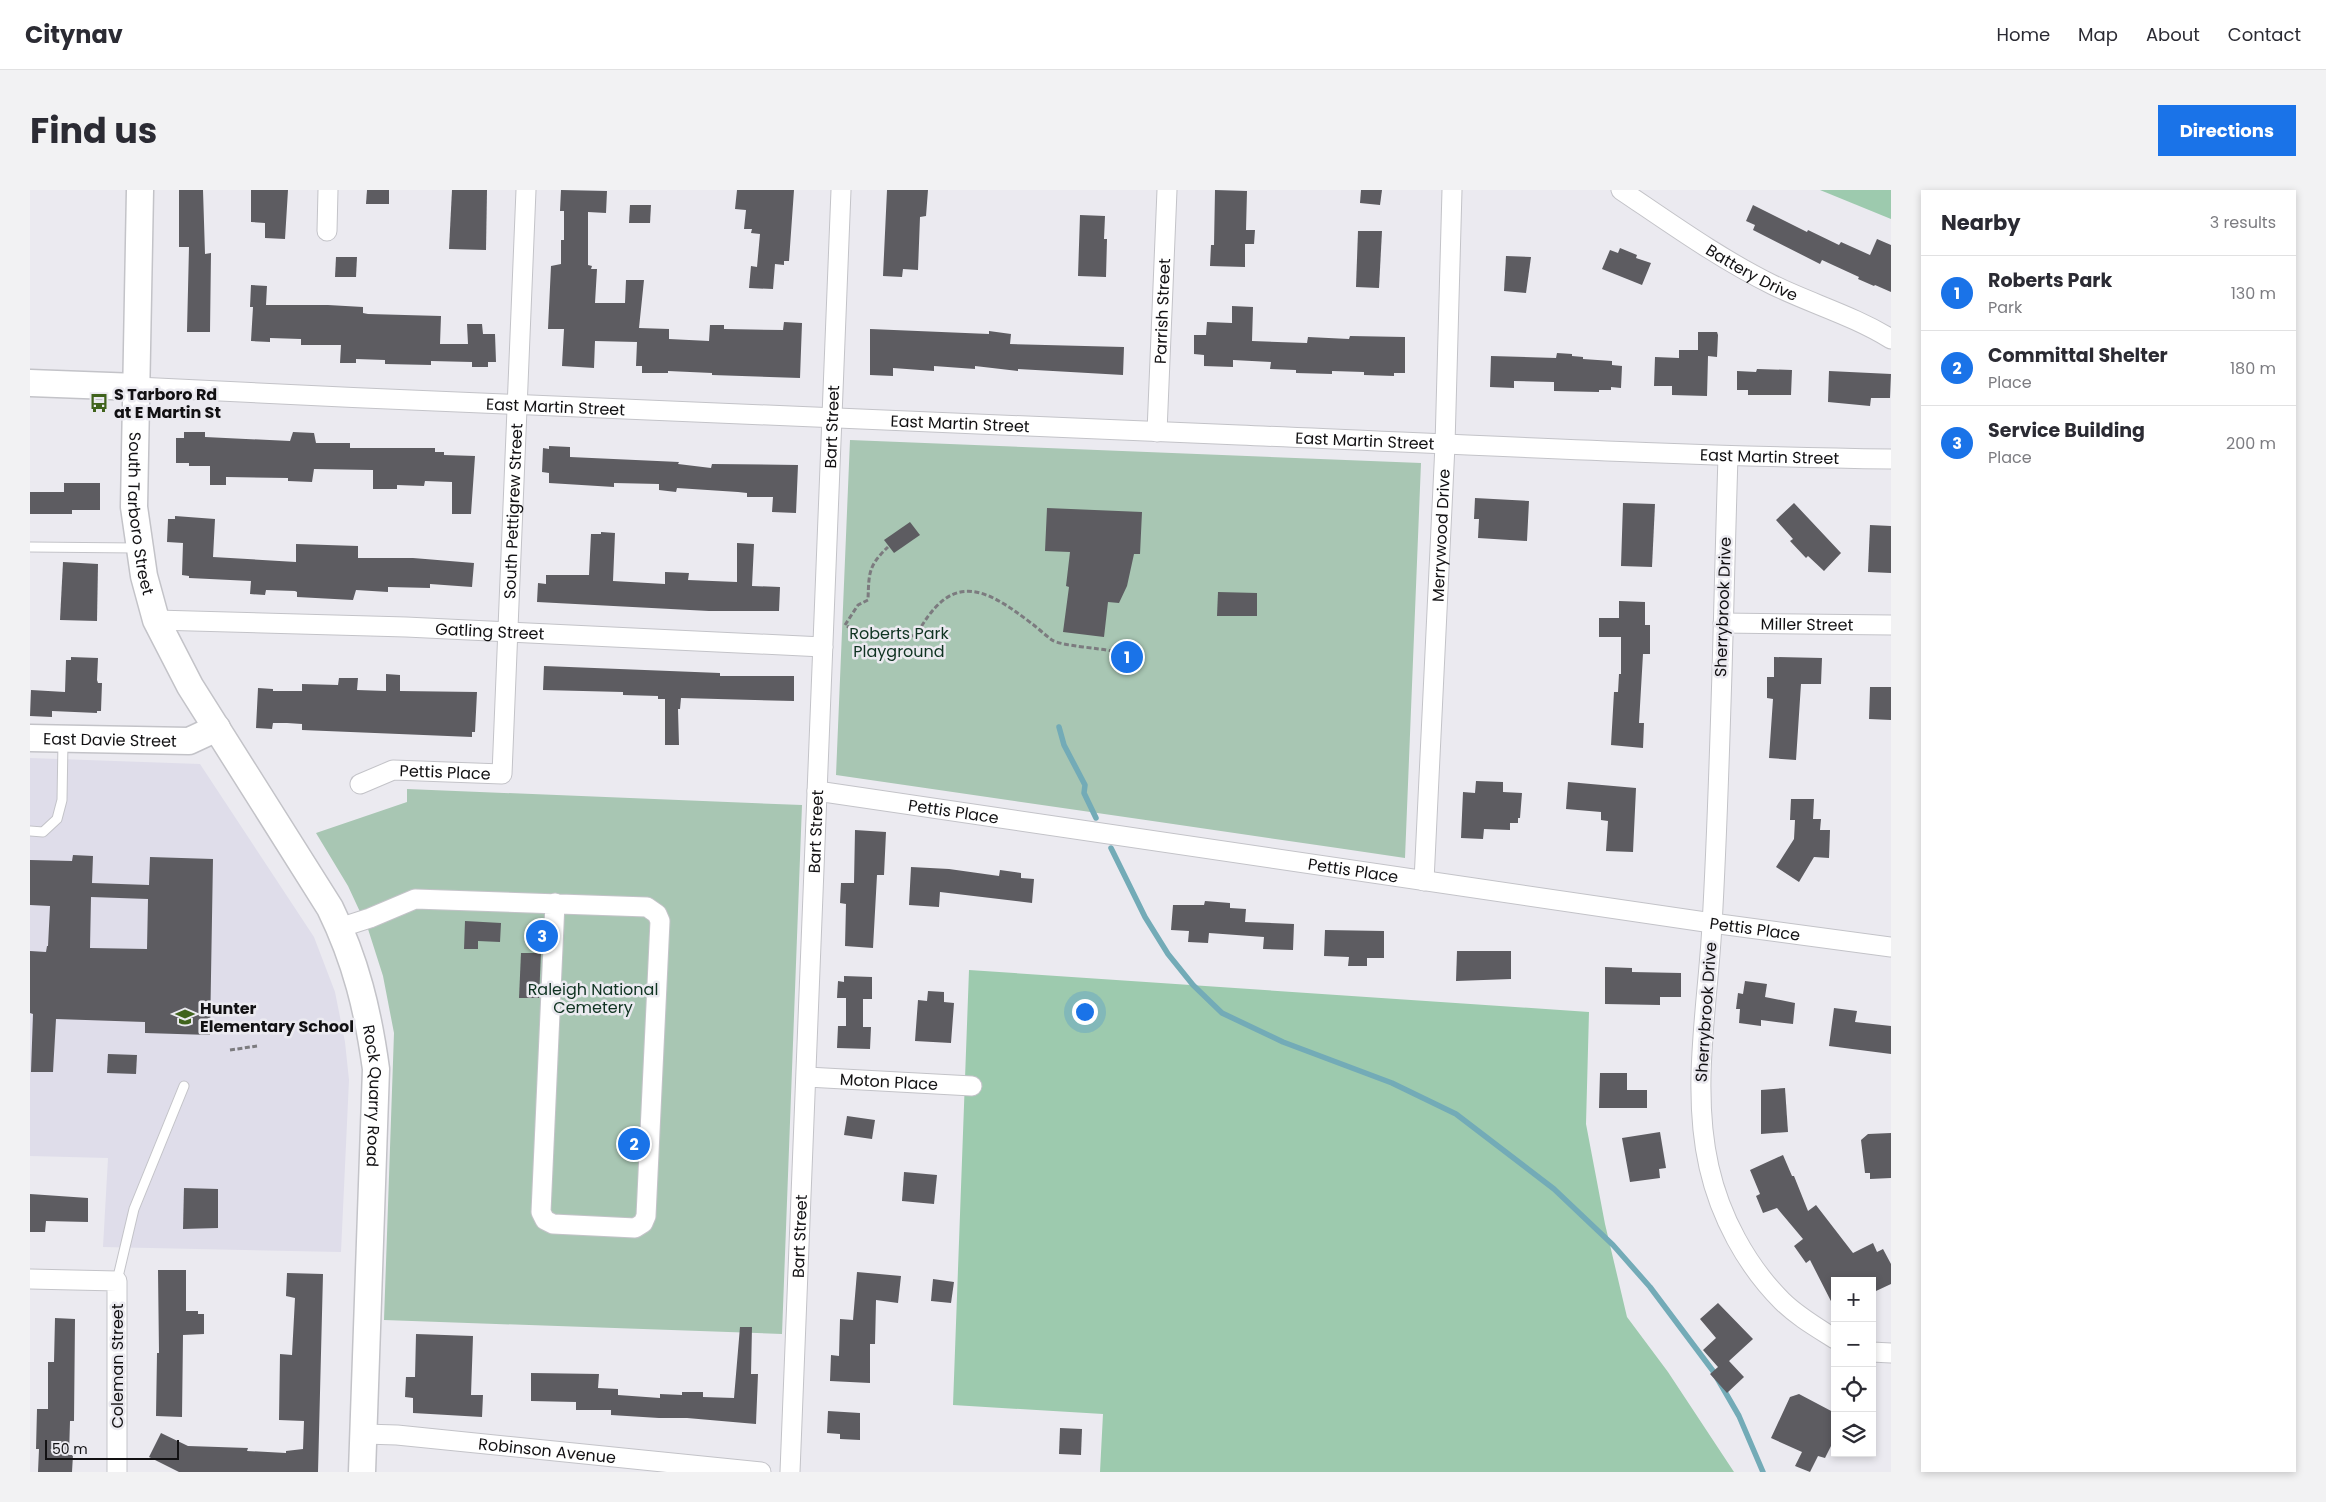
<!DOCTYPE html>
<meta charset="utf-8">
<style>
body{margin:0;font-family:Poppins,sans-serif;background:#f2f2f3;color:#2b2b33}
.controls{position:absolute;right:15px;bottom:15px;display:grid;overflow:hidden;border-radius:0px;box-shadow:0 2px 8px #0003}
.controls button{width:45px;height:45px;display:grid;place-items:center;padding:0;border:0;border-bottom:1px solid #e1e1e2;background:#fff;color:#2b2b33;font:25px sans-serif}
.scale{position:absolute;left:15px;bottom:12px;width:134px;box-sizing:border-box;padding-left:5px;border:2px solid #121113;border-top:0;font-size:14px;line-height:18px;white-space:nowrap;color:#121113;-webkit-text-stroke:4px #ebeaf0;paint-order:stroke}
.you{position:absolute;left:1054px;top:821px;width:18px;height:18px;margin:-12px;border:4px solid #fff;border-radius:50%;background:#1a73e8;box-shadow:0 0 0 8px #1a73e833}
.badge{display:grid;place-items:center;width:32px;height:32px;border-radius:50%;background:#1a73e8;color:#fff;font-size:16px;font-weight:700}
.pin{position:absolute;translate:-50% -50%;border:2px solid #fff;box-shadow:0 1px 5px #0006}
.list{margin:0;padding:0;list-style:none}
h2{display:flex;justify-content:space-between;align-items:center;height:65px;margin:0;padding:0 20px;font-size:21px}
h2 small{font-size:16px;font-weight:400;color:#7c7c81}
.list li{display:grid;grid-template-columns:32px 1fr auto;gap:15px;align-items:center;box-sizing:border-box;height:75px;padding:0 20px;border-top:1px solid #e1e1e2}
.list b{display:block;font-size:19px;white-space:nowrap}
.list p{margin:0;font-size:16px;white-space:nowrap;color:#7c7c81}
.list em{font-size:16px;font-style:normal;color:#7c7c81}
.icon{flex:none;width:28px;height:28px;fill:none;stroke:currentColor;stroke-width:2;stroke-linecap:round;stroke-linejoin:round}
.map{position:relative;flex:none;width:1861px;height:1282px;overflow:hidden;border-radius:0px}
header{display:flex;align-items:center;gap:30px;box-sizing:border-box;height:70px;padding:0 25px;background:#fff;border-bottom:1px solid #e1e1e2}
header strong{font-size:24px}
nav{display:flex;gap:28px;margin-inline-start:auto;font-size:18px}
.intro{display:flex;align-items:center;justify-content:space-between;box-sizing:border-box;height:120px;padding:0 30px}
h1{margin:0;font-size:35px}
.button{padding:12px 22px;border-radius:0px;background:#1a73e8;color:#fff;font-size:18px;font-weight:700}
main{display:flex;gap:30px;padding:0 30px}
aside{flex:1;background:#fff;border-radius:0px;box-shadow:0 2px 8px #0003}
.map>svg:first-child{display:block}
.built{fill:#dfddea}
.green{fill:#a8c6b3}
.forest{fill:#9dcaae}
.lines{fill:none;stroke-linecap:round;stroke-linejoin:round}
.stream{stroke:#73abb7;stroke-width:5.5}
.building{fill:#5d5c61;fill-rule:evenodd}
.lane-casing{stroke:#c3c3c8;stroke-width:11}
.street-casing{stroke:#c3c3c8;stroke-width:21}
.secondary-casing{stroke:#c3c3c8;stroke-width:29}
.path{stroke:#7c7b7f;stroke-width:3;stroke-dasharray:5 2.5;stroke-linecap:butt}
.lane{stroke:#fff;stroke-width:9}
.street{stroke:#fff;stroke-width:19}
.secondary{stroke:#fff;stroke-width:26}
.labels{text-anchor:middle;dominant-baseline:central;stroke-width:5;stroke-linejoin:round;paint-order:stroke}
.street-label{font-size:16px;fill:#121113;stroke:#ebeaf0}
.poi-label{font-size:16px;font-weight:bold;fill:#121113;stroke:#ebeaf0;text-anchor:start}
.park-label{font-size:16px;fill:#0f3321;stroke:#ebeaf0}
</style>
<header>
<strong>Citynav</strong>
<nav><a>Home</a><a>Map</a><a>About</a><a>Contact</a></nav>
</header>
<div class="intro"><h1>Find us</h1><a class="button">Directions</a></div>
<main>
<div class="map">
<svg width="1861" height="1282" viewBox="0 0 1861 1282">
<rect width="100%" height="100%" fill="#ebeaf0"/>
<polygon class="built" points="0,568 170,574 284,747 305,802 315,852 319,890 311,1062 73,1057 78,968 0,966"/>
<g class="green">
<path d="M 820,250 L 1391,273 L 1375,668 C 1185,640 996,613 806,585 Z"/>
<polygon points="377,599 772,615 752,1144 354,1130 364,843 353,786 338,739 318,696 286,643 377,612"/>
</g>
<g class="forest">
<polygon points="1790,0 1861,0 1861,29"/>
<polygon points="939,780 1559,822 1556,934 1575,1034 1597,1127 1638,1182 1704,1282 1070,1282 1073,1224 923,1215"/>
</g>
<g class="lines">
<g class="stream">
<polyline points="1029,537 1034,555 1055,595 1054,603 1066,628"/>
<polyline points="1081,658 1115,727 1138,764 1163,795 1192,823 1253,852 1362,893 1426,924 1524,999 1583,1055 1620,1097 1683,1181 1709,1226 1733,1282"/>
</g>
</g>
<g class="building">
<polygon points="149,0 173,0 175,64 181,63 180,142 157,142 159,57 149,57"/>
<polygon points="221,0 258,0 255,49 235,48 235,33 221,32"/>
<polygon points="337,0 359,0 359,14 336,14"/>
<polygon points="422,0 457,0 456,60 419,59"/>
<polygon points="531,0 577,1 576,23 558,22 558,75 562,76 561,79 567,79 565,113 595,113 596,90 614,90 609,138 639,139 639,149 679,151 680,135 694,135 694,139 753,140 754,132 772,133 770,188 682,185 682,183 638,181 638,183 612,183 612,176 606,176 607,152 565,151 564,178 532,176 534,139 518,139 521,76 531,74 531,50 534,50 534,21 530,21"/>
<polygon points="707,0 764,0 759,71 754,71 754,75 745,74 743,99 719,98 721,76 727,77 730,44 721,43 722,39 714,39 716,20 705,19"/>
<polygon points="857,0 898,0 896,26 890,27 888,80 873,79 872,87 853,86"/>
<polygon points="1185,0 1217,1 1216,40 1225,40 1224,54 1215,54 1215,77 1180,76 1181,55 1184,55"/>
<polygon points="1331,0 1352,0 1350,15 1330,13"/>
<polygon points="600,15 621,15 620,33 599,33"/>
<polygon points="1723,15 1777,42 1778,40 1809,55 1811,52 1840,65 1847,49 1861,55 1861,102 1845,95 1844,96 1828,89 1829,87 1792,70 1790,74 1723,40 1725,35 1716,31"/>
<polygon points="1050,25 1075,26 1074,49 1077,49 1076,87 1048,86"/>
<polygon points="1328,41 1352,41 1349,98 1326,97"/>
<polygon points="1590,58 1607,65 1606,68 1621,73 1612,95 1572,79 1580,60 1588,63"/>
<polygon points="1476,66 1501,67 1496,103 1474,101"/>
<polygon points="306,67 327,67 326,87 305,87"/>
<polygon points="221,95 237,96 236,115 298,115 333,117 333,123 338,124 411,126 410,154 438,154 437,134 452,134 453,144 465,144 466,172 458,172 458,177 442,177 442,172 401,171 401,175 355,174 355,170 326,169 326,173 310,173 311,155 271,155 271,149 240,148 240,152 221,151 223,117 220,117"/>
<polygon points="1202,116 1223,117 1222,151 1277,153 1278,147 1319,149 1320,146 1375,147 1375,183 1364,183 1364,186 1334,185 1334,182 1302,181 1302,184 1266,183 1266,180 1240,179 1241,172 1203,170 1203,177 1174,176 1174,165 1164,164 1164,145 1176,145 1177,132 1202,133"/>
<polygon points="840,139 959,144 959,141 981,144 980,154 1094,157 1093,185 988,179 988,181 945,176 945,179 904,176 904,181 863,178 863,186 840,185"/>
<polygon points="1668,142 1687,142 1688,145 1687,167 1678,166 1677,206 1642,205 1642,196 1624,196 1625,167 1649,168 1649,160 1668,160"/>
<polygon points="1527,163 1542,164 1542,166 1553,167 1553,169 1582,171 1582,175 1592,176 1591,198 1581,197 1581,200 1569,200 1569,202 1524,201 1524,192 1484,191 1484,198 1460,197 1461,166 1526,168"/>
<polygon points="1727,179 1762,180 1761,205 1718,205 1718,200 1707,200 1707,181 1726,182"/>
<polygon points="1799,181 1861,184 1860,208 1841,208 1840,216 1798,212"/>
<polygon points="154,242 175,242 175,247 260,251 263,242 284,243 286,253 320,253 320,258 405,258 405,262 414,262 414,265 445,266 441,324 422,324 422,292 395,291 394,296 367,295 367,299 343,299 343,280 284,279 282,292 258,291 258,288 196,287 196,295 180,295 180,276 159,276 159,273 146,273 146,248 154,248"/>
<polygon points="519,256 540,257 540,267 649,272 648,274 681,278 682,274 768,275 766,323 742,322 743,307 717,307 717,303 708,302 647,298 646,302 629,300 629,294 584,293 584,297 519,293 519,283 512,282 513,258 519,259"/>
<polygon points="34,293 70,293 70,320 42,320 42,324 0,324 0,302 34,302"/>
<polygon points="1445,308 1499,311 1497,351 1448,348 1449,329 1444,329"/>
<polygon points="1593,313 1625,314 1622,377 1591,376"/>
<polygon points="1764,313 1811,363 1794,381 1778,366 1776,368 1760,351 1763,349 1746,330"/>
<polygon points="1017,318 1112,322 1110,364 1104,364 1097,396 1089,413 1078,412 1074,447 1033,442 1039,397 1036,396 1040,362 1015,361"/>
<polygon points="145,326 185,329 183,367 266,372 266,354 328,356 328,368 383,368 444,373 442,397 400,394 400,398 358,397 358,402 326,400 323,410 267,407 267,402 265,401 236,400 235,405 220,404 221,391 159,388 159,386 152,385 153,353 137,352 138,329 145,329"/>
<polygon points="880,332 890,345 864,363 854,350"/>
<polygon points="1840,335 1861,336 1861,383 1838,382"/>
<polygon points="571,342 585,343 583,391 635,394 635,382 659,383 658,390 707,392 707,353 724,354 722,396 750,397 749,421 679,421 507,412 508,393 516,394 516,385 559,385 561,344 571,344"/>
<polygon points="33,372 68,374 67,431 30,430"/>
<polygon points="1188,402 1227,403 1227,426 1187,426"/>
<polygon points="1589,411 1615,412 1615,435 1620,435 1620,464 1613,464 1609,533 1614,533 1613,558 1581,555 1584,502 1588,502 1589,484 1591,484 1591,447 1569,447 1569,428 1589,428"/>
<polygon points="41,467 68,468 67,490 68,493 72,493 71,521 67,521 67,523 22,521 22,527 0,526 1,500 35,502 36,470 41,470"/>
<polygon points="1744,467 1792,468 1791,494 1771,494 1766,570 1739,568 1743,509 1737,508 1737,487 1744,487"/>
<polygon points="514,476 690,483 690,486 764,486 764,511 651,508 650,519 648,519 649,555 635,555 635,509 628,509 628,506 593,505 593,502 513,500"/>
<polygon points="356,484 370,485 370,501 447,502 445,542 442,542 442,547 272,540 272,534 257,533 243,533 242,539 226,538 228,498 243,499 243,501 272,501 272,494 308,495 309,488 328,488 327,500 356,501"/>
<polygon points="1840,497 1861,497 1861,530 1839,529"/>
<polygon points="1446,591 1473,592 1473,602 1492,603 1490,628 1488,628 1488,633 1480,633 1480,640 1454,639 1453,649 1431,648 1433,602 1445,603"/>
<polygon points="1538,592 1606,598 1603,662 1576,661 1578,631 1571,630 1571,622 1536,619"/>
<polygon points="1761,609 1784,609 1783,629 1791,629 1790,640 1800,640 1799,668 1784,667 1769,692 1746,677 1764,649 1765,630 1760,630"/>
<polygon points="825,640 856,642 854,685 847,685 843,758 815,756 816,714 810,713 811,693 824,693"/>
<path d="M 43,665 L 63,666 L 62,693 L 119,695 L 120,667 L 183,669 L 180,845 L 115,843 L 115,832 L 26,829 L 23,882 L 1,882 L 3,824 L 0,823 L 0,761 L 16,762 L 17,756 L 18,756 L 20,716 L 0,715 L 0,670 L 42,671 ZM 61,707 L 118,709 L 117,759 L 60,758 Z"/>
<polygon points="881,677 919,679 969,686 970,680 991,683 991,688 1004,689 1002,713 910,702 909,717 879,715"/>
<polygon points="1175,711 1200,713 1200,718 1216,719 1215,732 1264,734 1263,760 1233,759 1234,747 1179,743 1178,753 1158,752 1159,741 1141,740 1143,715 1174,715"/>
<polygon points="435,731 471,733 470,752 448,751 448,759 434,759"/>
<polygon points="1295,740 1354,741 1354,768 1337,768 1337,776 1318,776 1319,767 1294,766"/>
<polygon points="1427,761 1481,761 1481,789 1426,791"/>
<polygon points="491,763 511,763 509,808 489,808"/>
<polygon points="1575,777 1602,778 1602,782 1651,783 1651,807 1630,807 1630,815 1575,814"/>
<polygon points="814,786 842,787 842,809 833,809 833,837 841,837 840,859 807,858 808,836 816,836 816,808 807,808 808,791 814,792"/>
<polygon points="1715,791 1737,794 1735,807 1765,813 1763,834 1731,830 1731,836 1709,833 1710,819 1706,819 1708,803 1713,804"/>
<polygon points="898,801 914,802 914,812 924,813 921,853 885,851 888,810 897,811"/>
<polygon points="1804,818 1827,821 1825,832 1861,836 1861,864 1799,856"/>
<polygon points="78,864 107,865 106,884 77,883"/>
<polygon points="1570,883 1597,883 1597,900 1617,900 1617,918 1569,918"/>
<polygon points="1755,898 1758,942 1731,944 1731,900"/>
<polygon points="817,926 845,930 842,949 814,945"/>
<polygon points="1630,942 1636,978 1629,979 1630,988 1600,992 1592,948"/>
<polygon points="1861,943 1861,988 1840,989 1840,983 1835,983 1831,950 1838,944"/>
<polygon points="1753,965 1762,986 1764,986 1778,1021 1786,1015 1823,1063 1843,1053 1847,1062 1853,1059 1861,1074 1861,1094 1846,1101 1842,1091 1805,1091 1805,1119 1780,1070 1776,1073 1764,1056 1773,1049 1747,1018 1733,1023 1726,1006 1730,1004 1720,980"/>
<polygon points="874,982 907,985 904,1014 872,1011"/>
<polygon points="154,998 188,999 188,1038 153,1039"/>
<polygon points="0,1004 58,1008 58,1032 16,1031 15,1042 0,1042"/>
<polygon points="128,1080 156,1080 156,1121 168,1121 168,1124 174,1124 174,1144 153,1145 152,1227 126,1226 127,1163 129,1163"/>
<polygon points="827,1082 871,1086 868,1113 846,1110 845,1154 840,1154 840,1193 800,1191 801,1165 809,1166 810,1129 823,1130"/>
<polygon points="257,1083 293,1084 288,1282 149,1282 119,1267 131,1243 158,1256 218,1258 217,1261 256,1263 256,1261 273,1259 274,1231 249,1230 250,1164 262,1165 265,1108 256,1106"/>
<polygon points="903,1089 924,1092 921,1113 901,1111"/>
<polygon points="1688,1113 1723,1149 1699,1171 1714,1187 1697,1203 1680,1184 1688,1177 1673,1160 1686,1148 1670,1129"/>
<polygon points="25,1128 45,1129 44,1231 40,1231 39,1265 43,1265 42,1282 8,1282 9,1259 6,1259 7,1219 18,1219 18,1172 24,1172"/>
<polygon points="710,1137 722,1137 721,1184 728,1184 726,1234 657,1228 629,1228 581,1225 581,1220 546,1220 546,1212 501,1211 501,1183 569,1184 568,1198 588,1199 588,1205 630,1208 630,1204 652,1205 652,1202 673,1202 673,1207 704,1208"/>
<polygon points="386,1144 443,1146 441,1205 453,1205 452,1227 383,1223 383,1208 375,1207 376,1187 385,1187"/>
<polygon points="1769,1204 1805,1223 1805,1248 1795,1268 1788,1266 1780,1282 1765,1276 1772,1262 1741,1248 1760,1207"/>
<polygon points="798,1221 830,1223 830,1250 810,1249 810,1244 797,1243"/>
<polygon points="1030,1238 1052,1239 1051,1265 1029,1264"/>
</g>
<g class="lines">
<g class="lane-casing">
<g id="lane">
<polyline points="0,357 107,358"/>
<polyline points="0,641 13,642 27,629 32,610 33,552"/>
<polyline points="87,1091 104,1019 154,896"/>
</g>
</g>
<g class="street-casing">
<g id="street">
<path id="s1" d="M 1591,0 C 1640,33 1690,69 1743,95 C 1782,114 1824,126 1861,149"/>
<polyline points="297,41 298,0"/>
<path id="s2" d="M 107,197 C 474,216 841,229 1209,245 C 1426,254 1643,266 1861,269"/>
<path id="s3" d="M 1127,242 L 1137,0"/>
<path d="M 1698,267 C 1693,423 1691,579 1682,735 C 1678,814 1661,898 1679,977 C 1690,1026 1716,1075 1752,1111 C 1767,1126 1786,1137 1805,1149"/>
<path id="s4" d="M 126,430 L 376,437 L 793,457"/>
<path id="s5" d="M 1693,433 L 1861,435"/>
<path id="s6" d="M 330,594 L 363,580 L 472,584 L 496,0"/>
<path id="s7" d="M 787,601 L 1682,733 L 1861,757"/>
<path id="s8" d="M 1394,691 L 1415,255 L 1422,0"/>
<polyline points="309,738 340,728 385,709 617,717 627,724 630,731 616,1026 613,1033 605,1038 523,1034 515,1030 511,1022 525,713"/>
<path id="s9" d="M 777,887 L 942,896"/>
<polyline points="0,1089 87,1091 87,1282"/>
<polyline points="1842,1162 1861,1163"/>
<path id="s10" d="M 334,1244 L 367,1245 L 731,1282"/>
<path id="s11" d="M 760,1282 L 811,0"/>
</g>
</g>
<g class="secondary-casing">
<g id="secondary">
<path id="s12" d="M 110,0 L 104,317 L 114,386 L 126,430 L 160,496 L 300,718 C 326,771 338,821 346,879 L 332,1282"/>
<polyline points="0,193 107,197"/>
<path id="s13" d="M 0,548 L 159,551 L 187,538"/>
</g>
</g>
<g class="path">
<path d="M 815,435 L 828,415 L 838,410 C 839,383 838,376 858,357"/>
<path d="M 817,436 L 829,444 L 886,446 C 920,382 952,395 1001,433 C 1008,438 1015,445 1022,450 C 1031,456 1069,458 1082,461"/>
<polyline points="200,860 227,856"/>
</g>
<use href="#lane" class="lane"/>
<use href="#street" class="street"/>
<use href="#secondary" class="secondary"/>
</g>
<defs>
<g id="bus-bare" transform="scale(1.5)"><path d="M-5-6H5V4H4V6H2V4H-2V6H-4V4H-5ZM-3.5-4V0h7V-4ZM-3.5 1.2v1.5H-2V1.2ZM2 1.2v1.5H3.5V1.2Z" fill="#40631c" stroke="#ebeaf0" stroke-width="2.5" paint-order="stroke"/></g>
<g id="school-bare" transform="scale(1.5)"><path d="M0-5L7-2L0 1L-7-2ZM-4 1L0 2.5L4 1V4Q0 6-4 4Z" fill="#40631c" stroke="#ebeaf0" stroke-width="2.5" paint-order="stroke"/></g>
</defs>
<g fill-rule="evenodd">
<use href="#bus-bare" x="69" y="213"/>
<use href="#school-bare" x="155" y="827"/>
</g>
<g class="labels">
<g class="street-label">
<text stroke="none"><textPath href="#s1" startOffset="155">Battery Drive</textPath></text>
<text stroke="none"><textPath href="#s3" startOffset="121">Parrish Street</textPath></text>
<text stroke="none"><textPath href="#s2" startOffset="419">East Martin Street</textPath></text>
<text stroke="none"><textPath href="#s2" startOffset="824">East Martin Street</textPath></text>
<text stroke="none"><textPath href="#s11" startOffset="1046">Bart Street</textPath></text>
<text stroke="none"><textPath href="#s2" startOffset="1229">East Martin Street</textPath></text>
<text stroke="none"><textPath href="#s2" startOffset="1634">East Martin Street</textPath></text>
<text stroke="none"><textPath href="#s6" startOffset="408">South Pettigrew Street</textPath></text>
<text stroke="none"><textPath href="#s12" startOffset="324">South Tarboro Street</textPath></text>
<text stroke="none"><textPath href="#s8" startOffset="346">Merrywood Drive</textPath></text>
<text transform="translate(1693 417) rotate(-88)">Sherrybrook Drive</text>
<text stroke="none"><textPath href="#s5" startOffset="84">Miller Street</textPath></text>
<text stroke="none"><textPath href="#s4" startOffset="334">Gatling Street</textPath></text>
<text stroke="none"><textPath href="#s13" startOffset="80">East Davie Street</textPath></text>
<text stroke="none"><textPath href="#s6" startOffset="88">Pettis Place</textPath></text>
<text stroke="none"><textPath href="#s7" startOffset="138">Pettis Place</textPath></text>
<text stroke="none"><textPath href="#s11" startOffset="641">Bart Street</textPath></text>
<text stroke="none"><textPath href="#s7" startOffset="542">Pettis Place</textPath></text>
<text stroke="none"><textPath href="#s7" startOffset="948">Pettis Place</textPath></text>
<text transform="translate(1676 822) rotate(-86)">Sherrybrook Drive</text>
<text stroke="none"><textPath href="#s9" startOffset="82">Moton Place</textPath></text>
<text stroke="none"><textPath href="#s12" startOffset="964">Rock Quarry Road</textPath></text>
<text stroke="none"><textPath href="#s11" startOffset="236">Bart Street</textPath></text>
<text transform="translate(87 1176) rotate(-90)">Coleman Street</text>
<text stroke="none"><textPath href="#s10" startOffset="184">Robinson Avenue</textPath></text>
</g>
<g class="poi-label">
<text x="84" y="204">S Tarboro Rd<tspan x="84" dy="18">at E Martin St</tspan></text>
<text x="170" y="818">Hunter<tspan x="170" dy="18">Elementary School</tspan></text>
</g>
<g class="park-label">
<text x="869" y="443">Roberts Park<tspan x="869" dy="18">Playground</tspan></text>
<text x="563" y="799">Raleigh National<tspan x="563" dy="18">Cemetery</tspan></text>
</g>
</g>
</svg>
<div class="controls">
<button>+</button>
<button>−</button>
<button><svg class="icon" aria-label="locate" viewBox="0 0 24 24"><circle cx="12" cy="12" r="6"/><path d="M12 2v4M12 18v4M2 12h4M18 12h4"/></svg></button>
<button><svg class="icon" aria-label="layers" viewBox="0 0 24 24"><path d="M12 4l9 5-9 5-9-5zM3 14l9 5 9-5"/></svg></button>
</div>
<div class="scale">50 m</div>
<div class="you"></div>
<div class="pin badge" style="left:1097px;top:467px">1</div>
<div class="pin badge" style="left:604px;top:954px">2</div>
<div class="pin badge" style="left:512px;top:746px">3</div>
</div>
<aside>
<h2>Nearby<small>3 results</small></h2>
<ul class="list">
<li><span class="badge">1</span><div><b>Roberts Park</b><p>Park</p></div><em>130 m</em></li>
<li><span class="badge">2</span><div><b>Committal Shelter</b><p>Place</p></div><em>180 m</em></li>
<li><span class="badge">3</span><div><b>Service Building</b><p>Place</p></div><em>200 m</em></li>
</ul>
</aside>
</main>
